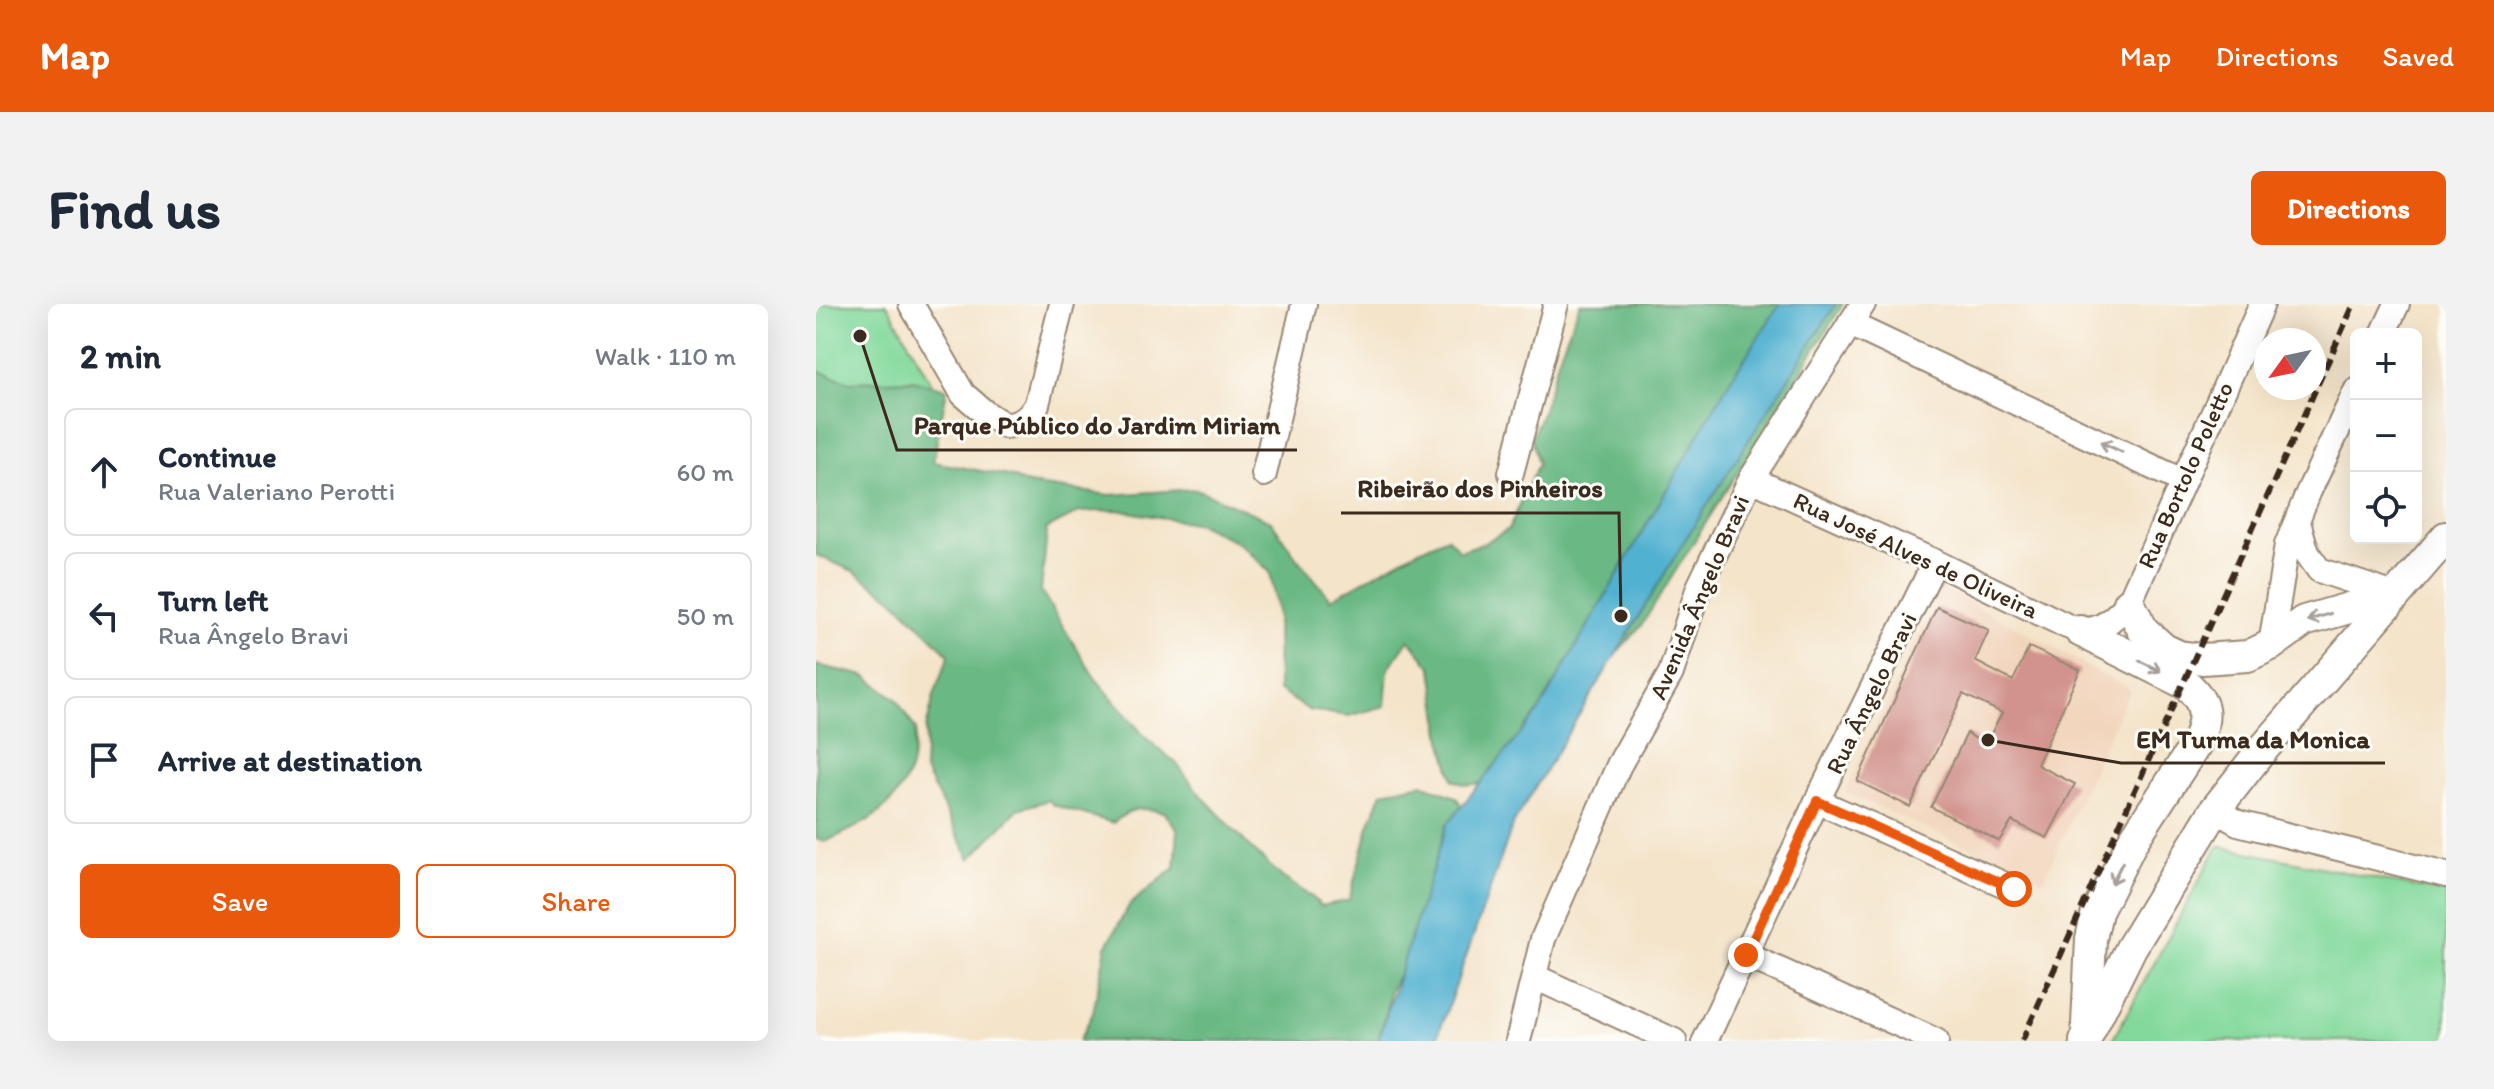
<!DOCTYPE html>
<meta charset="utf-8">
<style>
body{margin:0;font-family:Itim,sans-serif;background:#f2f2f3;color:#1f2937}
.controls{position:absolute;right:24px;top:24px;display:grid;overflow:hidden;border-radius:12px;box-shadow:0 8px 32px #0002}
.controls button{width:72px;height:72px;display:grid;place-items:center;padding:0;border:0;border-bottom:2px solid #e0e1e3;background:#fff;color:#1f2937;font:40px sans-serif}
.compass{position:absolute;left:1438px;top:24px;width:72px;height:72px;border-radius:50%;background:#fff;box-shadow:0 8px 32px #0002;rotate:237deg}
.stop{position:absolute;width:24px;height:24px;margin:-18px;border:6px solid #ea580c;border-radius:50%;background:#fff}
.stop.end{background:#ea580c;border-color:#fff;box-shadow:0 2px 8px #0008}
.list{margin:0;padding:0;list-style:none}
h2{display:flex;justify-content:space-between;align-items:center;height:104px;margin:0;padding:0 32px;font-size:34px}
h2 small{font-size:26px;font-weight:400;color:#747a83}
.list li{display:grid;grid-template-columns:52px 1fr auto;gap:24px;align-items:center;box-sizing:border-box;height:128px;margin:0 16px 16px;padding:0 16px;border:2px solid #e0e1e3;border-radius:12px}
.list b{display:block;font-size:30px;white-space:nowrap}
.list p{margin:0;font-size:26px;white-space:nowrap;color:#747a83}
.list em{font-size:26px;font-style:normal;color:#747a83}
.actions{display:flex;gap:16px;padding:24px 32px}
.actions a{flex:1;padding:18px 0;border:2px solid #ea580c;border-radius:12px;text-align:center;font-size:28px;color:#ea580c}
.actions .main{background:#ea580c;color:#fff}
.icon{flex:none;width:44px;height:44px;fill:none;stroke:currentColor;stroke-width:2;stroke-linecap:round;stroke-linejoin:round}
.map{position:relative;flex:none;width:1630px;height:737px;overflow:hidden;border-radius:12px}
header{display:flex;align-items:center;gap:48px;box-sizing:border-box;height:112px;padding:0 40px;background:#ea580c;color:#fff}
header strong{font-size:38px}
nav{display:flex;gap:44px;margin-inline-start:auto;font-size:28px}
.intro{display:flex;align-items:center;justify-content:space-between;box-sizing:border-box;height:192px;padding:0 48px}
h1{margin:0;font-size:56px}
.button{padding:20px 36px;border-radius:12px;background:#ea580c;color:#fff;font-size:28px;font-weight:700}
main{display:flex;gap:48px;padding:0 48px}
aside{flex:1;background:#fff;border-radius:12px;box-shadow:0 8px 32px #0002}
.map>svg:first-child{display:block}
.built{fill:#f2d5bd}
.green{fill:#83d99c;stroke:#5f825d;stroke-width:2}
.forest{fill:#6ab984;stroke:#527251;stroke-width:2}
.water{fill:#51b1d0;stroke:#466e77;stroke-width:2}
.building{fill:#d2938c}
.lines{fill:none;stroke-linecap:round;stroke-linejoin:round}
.minor-casing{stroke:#988774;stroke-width:28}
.major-casing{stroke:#988774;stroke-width:34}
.minor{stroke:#fff;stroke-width:24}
.major{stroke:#fff;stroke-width:30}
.rail{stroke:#3b2a1e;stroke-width:6;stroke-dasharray:12 6;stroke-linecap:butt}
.oneway{stroke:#a79f9a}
.route{stroke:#ea580c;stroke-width:10}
.labels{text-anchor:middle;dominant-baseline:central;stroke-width:6;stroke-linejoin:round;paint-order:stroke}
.street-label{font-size:24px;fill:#3b2a1e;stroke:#fdfcf7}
.leader{fill:none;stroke:#3b2a1e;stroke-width:3}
.callout-dot{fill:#3b2a1e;stroke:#fdfcf7;stroke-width:3}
.callout-label{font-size:26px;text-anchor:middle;font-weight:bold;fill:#3b2a1e;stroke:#fdfcf7;stroke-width:6;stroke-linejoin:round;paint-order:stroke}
</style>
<header>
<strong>Map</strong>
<nav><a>Map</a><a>Directions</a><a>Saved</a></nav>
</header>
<div class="intro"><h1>Find us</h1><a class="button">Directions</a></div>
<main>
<aside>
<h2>2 min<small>Walk · 110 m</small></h2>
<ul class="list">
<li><svg class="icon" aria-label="ahead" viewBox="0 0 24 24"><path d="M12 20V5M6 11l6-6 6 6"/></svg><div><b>Continue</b><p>Rua Valeriano Perotti</p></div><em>60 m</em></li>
<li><svg class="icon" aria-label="left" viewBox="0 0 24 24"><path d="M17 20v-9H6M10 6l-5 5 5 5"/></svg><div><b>Turn left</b><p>Rua Ângelo Bravi</p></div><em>50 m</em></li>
<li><svg class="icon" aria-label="arrive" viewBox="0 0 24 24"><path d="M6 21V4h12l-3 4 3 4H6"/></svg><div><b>Arrive at destination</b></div></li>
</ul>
<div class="actions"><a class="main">Save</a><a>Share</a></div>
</aside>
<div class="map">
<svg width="1630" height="737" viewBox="0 0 1630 737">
<rect width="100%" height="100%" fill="#fdfcf7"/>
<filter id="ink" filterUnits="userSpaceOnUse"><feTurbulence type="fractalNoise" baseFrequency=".0125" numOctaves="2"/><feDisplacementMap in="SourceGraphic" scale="16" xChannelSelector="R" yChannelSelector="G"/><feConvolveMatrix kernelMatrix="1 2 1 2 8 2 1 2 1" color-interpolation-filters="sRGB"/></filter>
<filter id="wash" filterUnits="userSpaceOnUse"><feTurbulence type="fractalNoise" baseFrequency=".006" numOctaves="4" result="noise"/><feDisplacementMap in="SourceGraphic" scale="32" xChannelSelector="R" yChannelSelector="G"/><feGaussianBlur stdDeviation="1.8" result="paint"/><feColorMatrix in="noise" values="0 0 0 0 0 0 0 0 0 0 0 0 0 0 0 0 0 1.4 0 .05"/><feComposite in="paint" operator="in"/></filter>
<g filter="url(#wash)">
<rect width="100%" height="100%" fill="#f4e4ca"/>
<polygon class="built" points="1124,282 1314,385 1227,577 1029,488"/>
<g class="green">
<polygon points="0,0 71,0 128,102 82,107 23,99 0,63"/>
<polygon points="1402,542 1630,589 1630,737 1296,737"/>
</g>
<g class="forest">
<path d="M 764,0 L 1027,0 L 825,322 L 768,385 L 700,475 L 650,481 L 637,476 L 626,436 L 616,364 L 593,335 L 572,365 L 569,402 L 532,412 L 493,406 L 462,386 L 461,307 L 454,268 L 423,239 L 384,220 L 301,206 L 263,208 L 230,225 L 231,228 L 225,287 L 279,374 L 330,434 L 360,459 L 383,489 L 435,544 L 466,573 L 496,593 L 505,602 L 533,596 L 553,522 L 566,488 L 606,480 L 640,493 L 660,525 L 574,687 L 571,706 L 562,737 L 263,737 L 277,709 L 290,643 L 314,600 L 359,564 L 362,526 L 348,508 C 324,503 317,502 297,519 L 237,501 L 233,496 L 202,505 L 154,555 L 108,465 L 110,425 L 119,388 L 133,351 L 77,295 L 37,267 L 0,251 L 0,66 L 33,78 L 96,76 L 131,85 L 117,158 L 193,172 L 212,180 L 294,191 L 380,185 L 455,217 L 480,253 L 515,295 L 599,248 L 631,233 L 644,247 L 668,239 L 693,225 L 722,160 L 715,134 L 725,112 L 745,47 Z"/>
<path d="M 0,361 L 49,372 L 80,395 L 100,426 C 98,440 98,457 93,469 C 76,509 45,521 9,538 L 0,535 Z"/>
</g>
<polygon class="water" points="964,0 1020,0 869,236 697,520 620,737 562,737 631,520 722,408 913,78"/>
<g id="blocks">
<polygon class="building" points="1121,303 1173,326 1159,357 1197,377 1213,343 1264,366 1221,461 1259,480 1231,534 1196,517 1183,537 1115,503 1151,429 1169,441 1186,409 1147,390 1094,503 1041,477"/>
</g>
</g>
<g filter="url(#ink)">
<use href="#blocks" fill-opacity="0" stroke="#988774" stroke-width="2"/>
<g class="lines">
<g class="minor-casing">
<g id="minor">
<path d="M 95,0 L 147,90 L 168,108 L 190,122 C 206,119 213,114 221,100 L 246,0"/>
<polyline points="1034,20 1366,177"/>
<polyline points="1567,30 1581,0"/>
<polyline points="695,169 740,0"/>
<polyline points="448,170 488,0"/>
<path d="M 935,175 L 1119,258 L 1251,322 C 1279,334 1294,318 1313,299 L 1446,0"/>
<polyline points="1482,218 1491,249 1503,266 1578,291"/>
<polyline points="1455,341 1471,241 1492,189 1540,87"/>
<polyline points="1001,497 1198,585"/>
<polyline points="1399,506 1422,519 1630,571"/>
<polyline points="930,651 1120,737"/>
<polyline points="719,673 858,737"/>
<polyline points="702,737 727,635 803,461 855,369 883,283 935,175 1047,0"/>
<polyline points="889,737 1001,497 1119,258"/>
</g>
</g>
<g class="major-casing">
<g id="major">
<polyline points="1313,299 1327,326 1348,345 1363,352 1386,355 1432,352 1455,341 1488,317 1578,291"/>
<path d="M 1264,327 L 1370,380 C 1391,399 1391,411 1382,437 L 1316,538 L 1281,608 L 1275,635 L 1271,720"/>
<polyline points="1269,737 1315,644 1399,506 1442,451 1630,233"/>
</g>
</g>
<use href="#minor" class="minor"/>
<use href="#major" class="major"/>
<polyline class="rail" points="1206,737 1538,0"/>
</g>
<defs><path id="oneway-shaft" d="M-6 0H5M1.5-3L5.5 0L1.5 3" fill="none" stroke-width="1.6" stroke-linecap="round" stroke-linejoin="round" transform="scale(2)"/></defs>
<g class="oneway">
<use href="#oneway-shaft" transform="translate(1295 143) rotate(-155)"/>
<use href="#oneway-shaft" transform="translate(1503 313) rotate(163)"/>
<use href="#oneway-shaft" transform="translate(1334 362) rotate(27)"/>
<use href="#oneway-shaft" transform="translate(1301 569) rotate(117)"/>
</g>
</g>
<g class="lines" filter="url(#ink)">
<polyline class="route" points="930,651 1001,497 1198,585"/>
</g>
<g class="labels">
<g class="street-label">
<text transform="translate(1369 171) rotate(-66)">Rua Bortolo Poletto</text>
<text transform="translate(1100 251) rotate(25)">Rua José Alves de Oliveira</text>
<text transform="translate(883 293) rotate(-67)">Avenida Ângelo Bravi</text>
<text transform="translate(1055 389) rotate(-64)">Rua Ângelo Bravi</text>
</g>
</g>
<path class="leader" d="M44 32L81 146H481M805 312L803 209H525M1172 436L1305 459H1569"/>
<g class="callout-dot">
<circle cx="44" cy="32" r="8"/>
<circle cx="805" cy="312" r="8"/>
<circle cx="1172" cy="436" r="8"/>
</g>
<g class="callout-label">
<text x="281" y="130">Parque Público do Jardim Miriam</text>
<text x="664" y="193">Ribeirão dos Pinheiros</text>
<text x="1437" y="444">EM Turma da Monica</text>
</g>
</svg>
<div class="controls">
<button>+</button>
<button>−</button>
<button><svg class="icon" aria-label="locate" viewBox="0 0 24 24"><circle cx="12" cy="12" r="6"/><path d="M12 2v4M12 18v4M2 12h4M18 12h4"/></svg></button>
</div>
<svg class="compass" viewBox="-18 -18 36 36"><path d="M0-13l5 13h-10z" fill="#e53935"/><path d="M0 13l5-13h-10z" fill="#747a83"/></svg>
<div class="stop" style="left:1198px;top:585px"></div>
<div class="stop end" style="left:930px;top:651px"></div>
</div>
</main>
